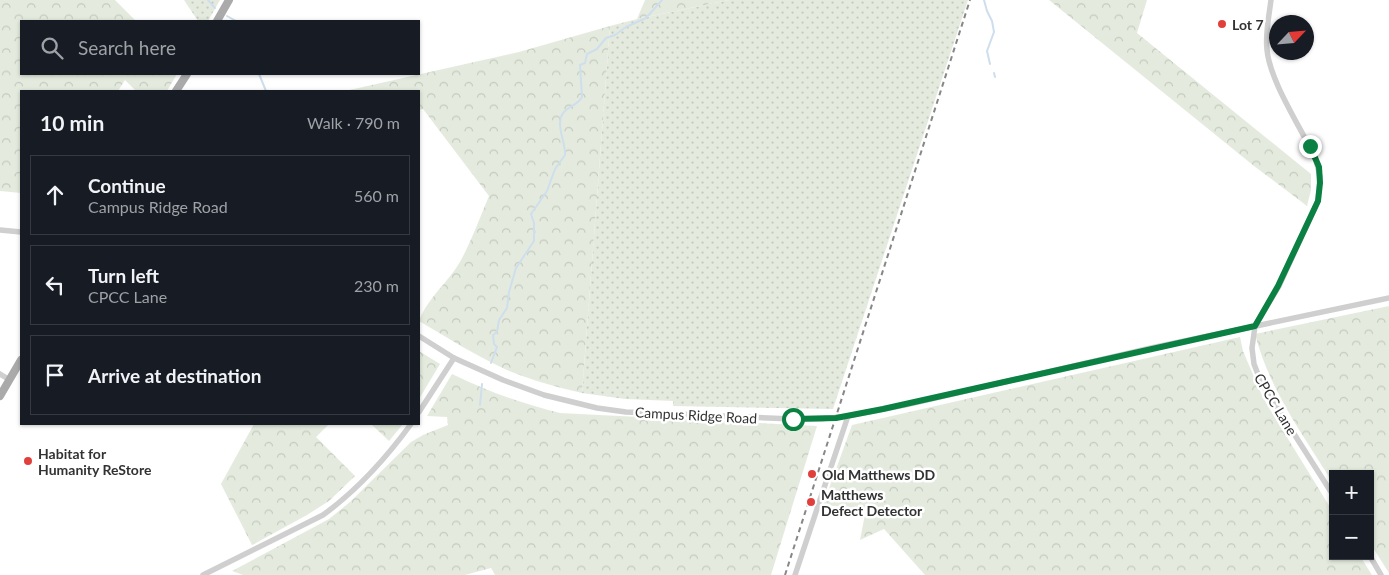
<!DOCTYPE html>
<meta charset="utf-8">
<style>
body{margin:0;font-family:Lato,sans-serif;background:#20242c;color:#f1f3f6}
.controls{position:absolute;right:15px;bottom:15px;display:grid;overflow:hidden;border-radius:0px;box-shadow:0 1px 4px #0004}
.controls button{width:45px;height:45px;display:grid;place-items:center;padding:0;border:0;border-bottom:1px solid #363941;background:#171b24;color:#f1f3f6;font:25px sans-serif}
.compass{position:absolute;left:1269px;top:15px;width:45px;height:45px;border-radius:50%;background:#171b24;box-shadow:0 1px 4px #0004;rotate:64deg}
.stop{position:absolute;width:15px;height:15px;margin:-11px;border:4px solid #0b8043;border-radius:50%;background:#fff}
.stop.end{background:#0b8043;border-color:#fff;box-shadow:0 1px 5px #0008}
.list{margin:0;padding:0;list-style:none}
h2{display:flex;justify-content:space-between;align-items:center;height:65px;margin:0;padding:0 20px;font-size:21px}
h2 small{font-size:16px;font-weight:400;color:#9ea1a6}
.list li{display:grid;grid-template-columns:32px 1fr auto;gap:15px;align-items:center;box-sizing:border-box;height:80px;margin:0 10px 10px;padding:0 10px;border:1px solid #363941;border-radius:0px}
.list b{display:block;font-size:19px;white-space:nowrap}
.list p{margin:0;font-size:16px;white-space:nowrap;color:#9ea1a6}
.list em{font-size:16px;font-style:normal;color:#9ea1a6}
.icon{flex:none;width:28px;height:28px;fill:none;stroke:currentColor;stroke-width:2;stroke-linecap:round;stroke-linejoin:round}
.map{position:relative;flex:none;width:1389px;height:575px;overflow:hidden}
.search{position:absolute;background:#171b24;box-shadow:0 1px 4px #0004;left:20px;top:20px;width:400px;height:55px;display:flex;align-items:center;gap:12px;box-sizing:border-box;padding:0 18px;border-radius:0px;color:#9ea1a6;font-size:19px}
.panel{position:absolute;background:#171b24;box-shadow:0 1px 4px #0004;left:20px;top:90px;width:400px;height:335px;border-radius:0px}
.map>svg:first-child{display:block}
.grass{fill:url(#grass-dots)}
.forest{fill:url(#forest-crowns)}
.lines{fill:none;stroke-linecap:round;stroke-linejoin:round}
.stream{stroke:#cedeed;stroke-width:2}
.minor{stroke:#cfcfcf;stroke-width:5.5}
.major{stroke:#aaa;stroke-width:8}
.rail{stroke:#878787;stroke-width:2;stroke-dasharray:5 4;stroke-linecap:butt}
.route{stroke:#0b8043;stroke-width:6}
.poi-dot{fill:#e13f3c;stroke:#fff;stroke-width:2}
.labels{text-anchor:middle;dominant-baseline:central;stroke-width:5;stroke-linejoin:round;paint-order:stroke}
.poi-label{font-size:14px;font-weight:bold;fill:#323232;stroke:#fff;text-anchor:start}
.street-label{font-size:14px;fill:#323232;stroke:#fff}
</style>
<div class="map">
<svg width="1389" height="575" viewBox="0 0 1389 575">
<defs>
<pattern id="grass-dots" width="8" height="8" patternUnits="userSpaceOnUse" patternTransform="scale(1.25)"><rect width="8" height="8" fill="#e4ebde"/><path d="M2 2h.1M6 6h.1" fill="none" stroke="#c4cabf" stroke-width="1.8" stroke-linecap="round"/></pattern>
<pattern id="forest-crowns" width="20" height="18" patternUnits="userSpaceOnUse" patternTransform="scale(1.25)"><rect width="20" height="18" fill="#e4ebde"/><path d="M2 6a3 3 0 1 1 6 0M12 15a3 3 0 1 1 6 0" fill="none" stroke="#c4cabf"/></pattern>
</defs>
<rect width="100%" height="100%" fill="#fff"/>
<g class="grass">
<polygon points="184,0 220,0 208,21 198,21"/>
<polygon points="729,0 968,0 833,409 673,406 673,401 625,399 582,393 610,26 637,19"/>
</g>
<g class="forest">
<polygon points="0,0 115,0 136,21 21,21 21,74 177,74 167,91 136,91 125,80 118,91 21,91 21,193 0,191"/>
<polygon points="645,0 729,0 637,19"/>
<polygon points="1049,0 1147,0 1137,33 1311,174 1311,190 1307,206 1254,166"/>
<path d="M 610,26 L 582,393 C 557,387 531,380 507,370 C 476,356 448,338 419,321 C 428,297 449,282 461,260 C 472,240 480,217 489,196 L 423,109 L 419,110 L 419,91 L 345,91 L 519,52 Z"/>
<path d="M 1389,306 L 1389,573 L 1370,543 L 1370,474 L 1333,474 L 1333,483 C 1303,435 1269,389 1255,334 Z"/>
<polygon points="1240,337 1243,351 1263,398 1333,512 1333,556 1360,556 1372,575 925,575 884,529 860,540 866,509 823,505 852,425"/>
<polygon points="419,351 440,364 419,399"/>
<path d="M 452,374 C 487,391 522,404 560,413 L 817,426 L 771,575 L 495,575 L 491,568 L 465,575 L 243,575 L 232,571 L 329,519 L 350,502 L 411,442 L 423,435 L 448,425 L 447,417 L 427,416 Z"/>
<polygon points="254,424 329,424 316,437 355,476 329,501 307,515 252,545 221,484"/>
<polygon points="371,424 403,424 389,441"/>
</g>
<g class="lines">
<g class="stream">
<polyline points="208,0 215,8"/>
<polyline points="984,0 987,11 992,21 994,32 987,51 990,64"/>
<polyline points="227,16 236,21"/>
<polyline points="994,73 995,77"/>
<polyline points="259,74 266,91"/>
<path d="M 491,363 L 497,347 L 494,344 L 493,335 L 497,332 L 499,320 L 507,308 L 509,292 L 516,268 L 534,241 L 534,223 L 531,214 L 547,191 L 555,169 L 565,155 C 566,142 554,123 564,112 C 569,106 578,105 582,97 L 580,65 L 585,63 L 587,54 L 597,49 L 606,38 L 615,35 L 626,27 L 646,18 L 662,0"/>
<polyline points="480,405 482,384"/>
</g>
<g class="minor">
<path d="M 1271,0 C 1269,16 1265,34 1267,50 C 1270,82 1302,129 1316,160 L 1320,177 L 1318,201 L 1279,286 L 1255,326 L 1252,348 L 1254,364 L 1261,382 L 1333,495"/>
<polyline points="0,230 21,232"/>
<polyline points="419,336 454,358 503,380 544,395 597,408 626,412 793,419 821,419 848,416 905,405 1151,348 1389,298"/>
<polyline points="0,374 10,380"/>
<polyline points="419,412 454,358"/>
<polyline points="1370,556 1381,575"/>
<path d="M 203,575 L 323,515 C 356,491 387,457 411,424"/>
<polyline points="795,575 848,416"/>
</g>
<g class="major">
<polyline points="217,21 229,0"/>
<polyline points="176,91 187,74"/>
<polyline points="0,396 21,360"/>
</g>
<polyline class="rail" points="785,575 970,0"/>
</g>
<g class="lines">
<polyline class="route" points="793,419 836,418 883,409 1255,326 1278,286 1318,201 1320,183 1319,167 1310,146"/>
</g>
<g class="poi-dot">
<circle cx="1222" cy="24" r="5"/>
<circle cx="28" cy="461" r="5"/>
<circle cx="812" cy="474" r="5"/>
<circle cx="811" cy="502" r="5"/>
</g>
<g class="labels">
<g class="poi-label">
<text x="1232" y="24">Lot 7</text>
<text x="38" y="453">Habitat for<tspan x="38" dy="16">Humanity ReStore</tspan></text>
<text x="822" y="474">Old Matthews DD</text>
<text x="821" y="494">Matthews<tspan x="821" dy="16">Defect Detector</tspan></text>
</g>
<g class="street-label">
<text transform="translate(1276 404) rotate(59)">CPCC Lane</text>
<text transform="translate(696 415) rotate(3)">Campus Ridge Road</text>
</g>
</g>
</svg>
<div class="controls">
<button>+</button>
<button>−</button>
</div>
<svg class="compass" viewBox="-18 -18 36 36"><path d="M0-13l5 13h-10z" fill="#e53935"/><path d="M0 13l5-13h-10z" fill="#9ea1a6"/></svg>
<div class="stop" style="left:793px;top:419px"></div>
<div class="stop end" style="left:1310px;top:146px"></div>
<div class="search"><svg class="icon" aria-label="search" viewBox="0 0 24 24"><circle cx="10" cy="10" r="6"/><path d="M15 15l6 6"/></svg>Search here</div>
<section class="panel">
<h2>10 min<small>Walk · 790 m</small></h2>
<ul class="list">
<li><svg class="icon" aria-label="ahead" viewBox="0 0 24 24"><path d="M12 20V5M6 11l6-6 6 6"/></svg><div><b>Continue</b><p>Campus Ridge Road</p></div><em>560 m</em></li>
<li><svg class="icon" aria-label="left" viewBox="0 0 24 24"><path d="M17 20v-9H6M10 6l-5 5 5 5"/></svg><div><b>Turn left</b><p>CPCC Lane</p></div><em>230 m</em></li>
<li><svg class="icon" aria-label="arrive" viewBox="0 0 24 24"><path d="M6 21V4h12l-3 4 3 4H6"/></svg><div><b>Arrive at destination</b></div></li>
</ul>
</section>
</div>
